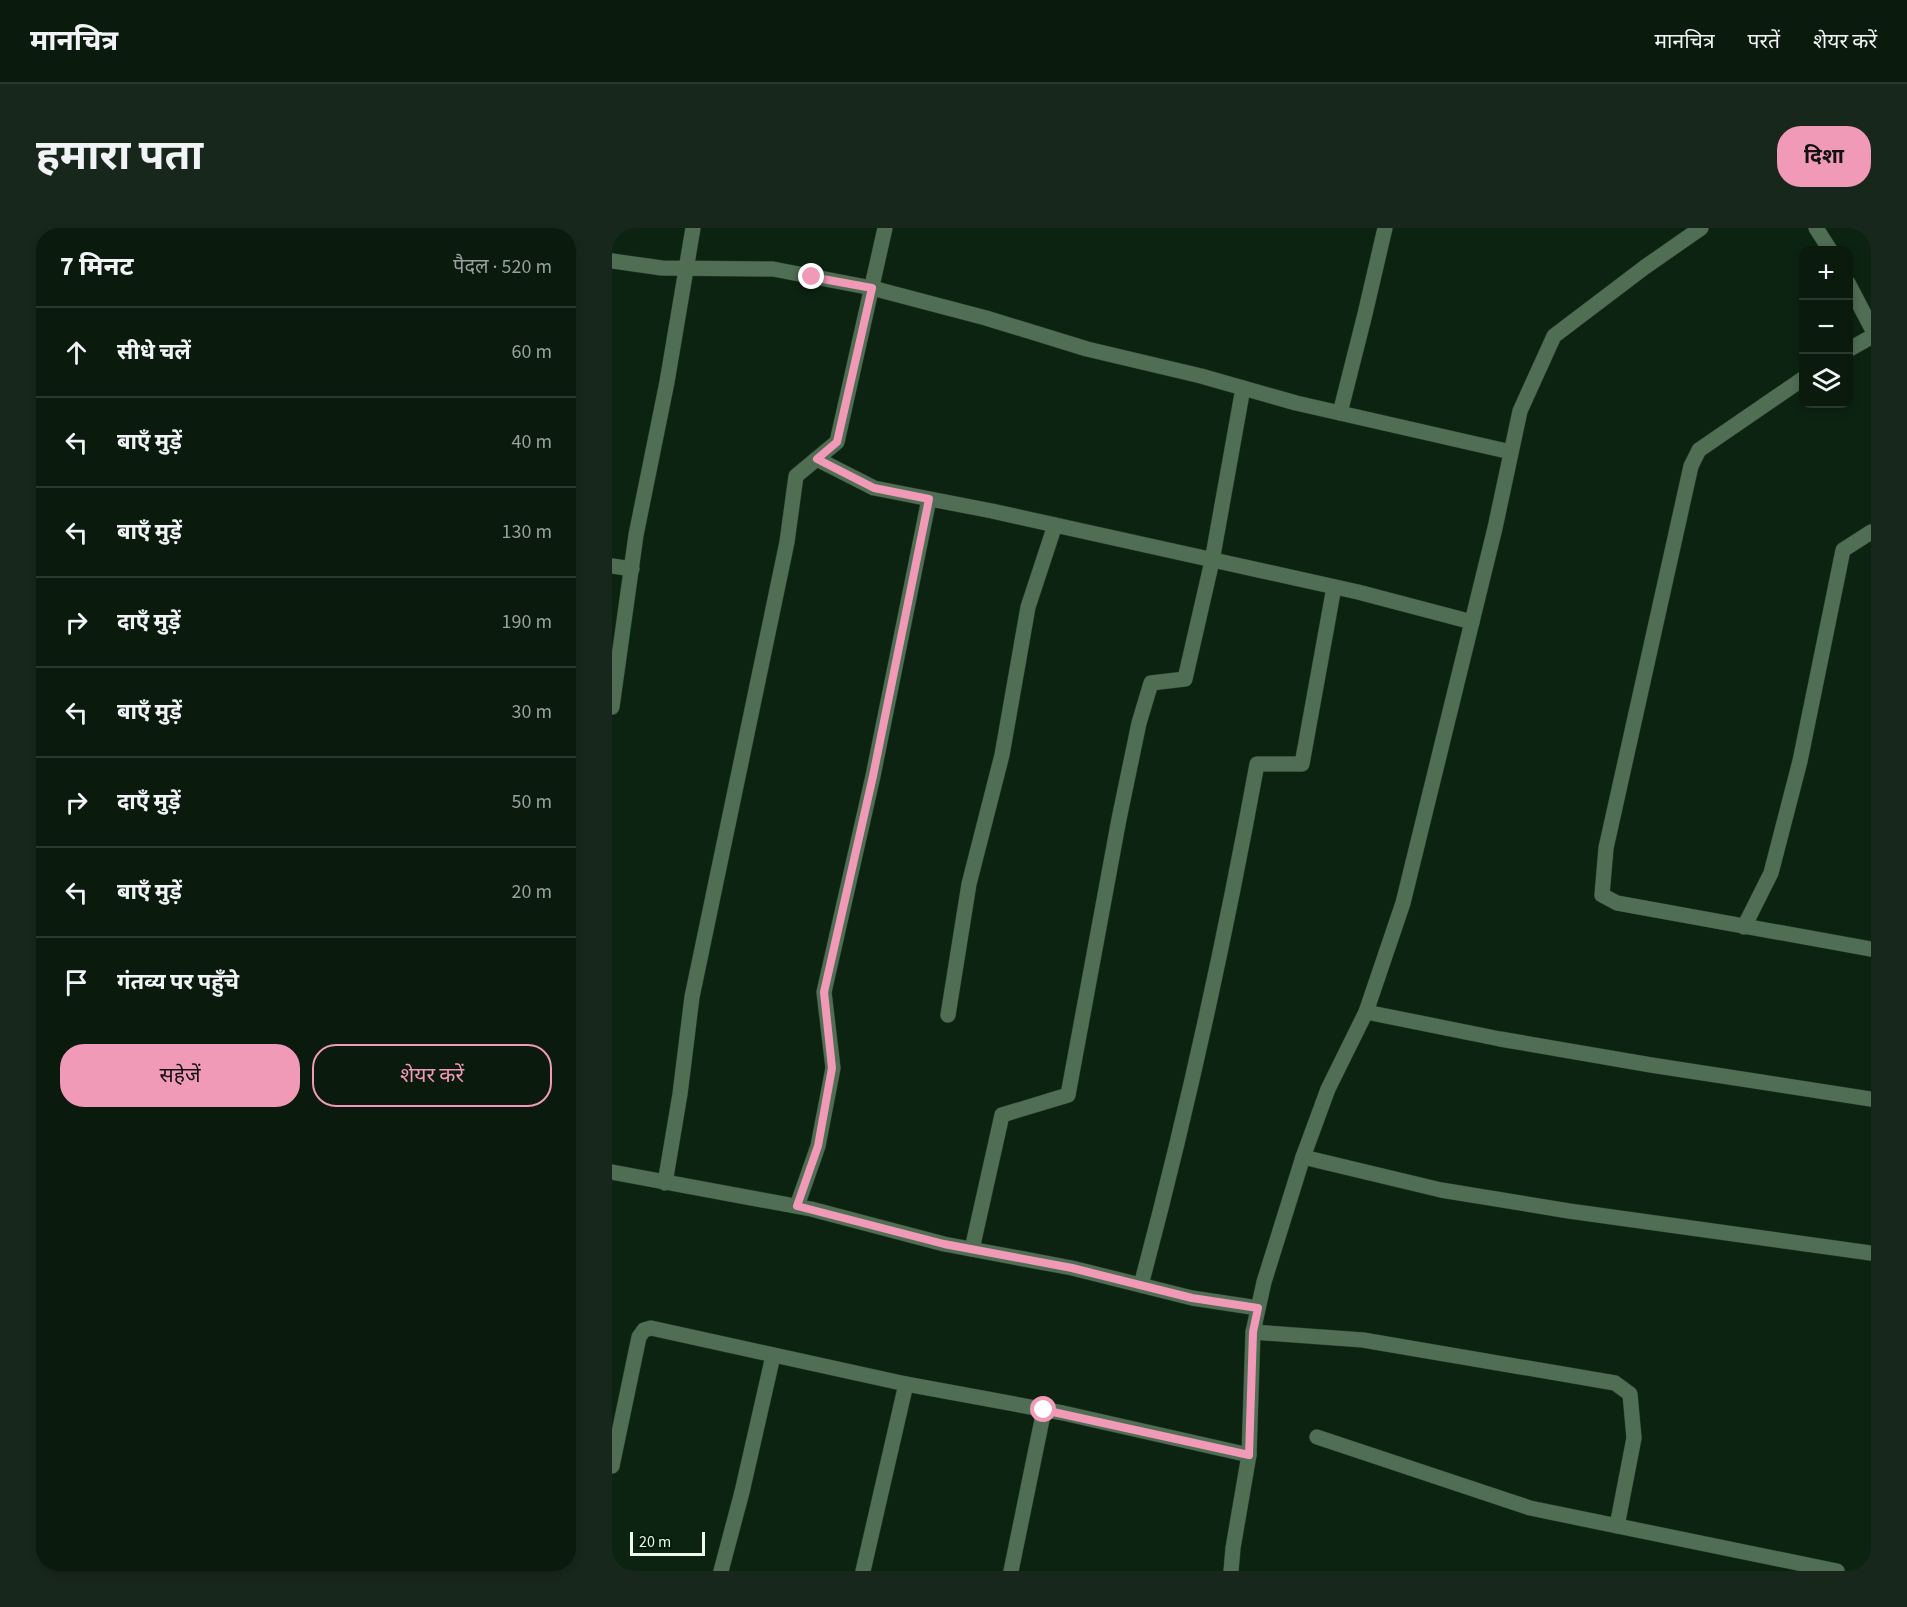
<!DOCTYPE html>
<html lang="hi">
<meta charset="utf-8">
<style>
body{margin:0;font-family:"Source Sans 3","Noto Sans Devanagari",sans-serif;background:#18271b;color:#f1f3f6}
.controls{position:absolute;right:18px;top:18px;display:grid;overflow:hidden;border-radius:12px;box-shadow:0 3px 9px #0003}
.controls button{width:54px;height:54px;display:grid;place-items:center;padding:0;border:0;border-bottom:2px solid #2a382e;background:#0a1a0d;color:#f1f3f6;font:30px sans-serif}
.scale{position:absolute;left:18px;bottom:15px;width:75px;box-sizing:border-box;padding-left:6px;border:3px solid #ebfaed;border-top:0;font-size:16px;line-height:21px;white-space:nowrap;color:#ebfaed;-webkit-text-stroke:4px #041a08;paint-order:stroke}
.stop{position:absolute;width:18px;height:18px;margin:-14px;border:4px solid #f09ab7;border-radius:50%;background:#fff}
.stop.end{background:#f09ab7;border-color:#fff;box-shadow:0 2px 6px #0008}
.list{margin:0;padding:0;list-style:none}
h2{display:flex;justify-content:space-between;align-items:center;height:78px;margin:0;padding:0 24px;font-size:26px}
h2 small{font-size:20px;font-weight:400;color:#99a19d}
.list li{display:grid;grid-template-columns:39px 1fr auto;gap:18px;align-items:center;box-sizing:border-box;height:90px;padding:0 24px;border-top:2px solid #2a382e}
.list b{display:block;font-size:22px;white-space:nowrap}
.list em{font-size:20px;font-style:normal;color:#99a19d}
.actions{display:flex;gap:12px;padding:18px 24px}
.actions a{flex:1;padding:14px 0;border:2px solid #f09ab7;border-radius:24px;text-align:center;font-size:21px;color:#f09ab7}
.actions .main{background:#f09ab7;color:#111}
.icon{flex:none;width:33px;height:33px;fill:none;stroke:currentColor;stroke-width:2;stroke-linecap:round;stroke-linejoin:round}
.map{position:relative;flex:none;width:1259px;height:1343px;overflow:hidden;border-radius:24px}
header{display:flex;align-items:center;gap:36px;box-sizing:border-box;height:84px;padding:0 30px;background:#0a1a0d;border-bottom:2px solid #2a382e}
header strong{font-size:28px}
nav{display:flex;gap:33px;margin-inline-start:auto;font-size:21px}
.intro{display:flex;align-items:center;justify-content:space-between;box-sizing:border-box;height:144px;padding:0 36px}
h1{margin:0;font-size:42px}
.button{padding:15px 27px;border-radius:24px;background:#f09ab7;color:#111;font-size:21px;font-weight:700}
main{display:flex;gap:36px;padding:0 36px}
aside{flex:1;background:#0a1a0d;border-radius:24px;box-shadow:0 3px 9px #0003}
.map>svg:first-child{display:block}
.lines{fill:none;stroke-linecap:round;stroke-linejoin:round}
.minor-casing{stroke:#283d2b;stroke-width:16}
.tertiary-casing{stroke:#283d2b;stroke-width:16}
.minor{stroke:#506e54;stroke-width:15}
.tertiary{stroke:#506e54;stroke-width:15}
.route{stroke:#f09ab7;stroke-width:8}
</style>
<header>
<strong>मानचित्र</strong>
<nav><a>मानचित्र</a><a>परतें</a><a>शेयर करें</a></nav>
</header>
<div class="intro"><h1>हमारा पता</h1><a class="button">दिशा</a></div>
<main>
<aside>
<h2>7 मिनट<small>पैदल · 520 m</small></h2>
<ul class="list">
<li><svg class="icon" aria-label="ahead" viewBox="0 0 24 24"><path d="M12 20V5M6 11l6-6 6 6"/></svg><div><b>सीधे चलें</b></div><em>60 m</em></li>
<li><svg class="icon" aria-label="left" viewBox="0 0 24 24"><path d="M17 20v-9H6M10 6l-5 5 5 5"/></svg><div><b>बाएँ मुड़ें</b></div><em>40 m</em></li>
<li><svg class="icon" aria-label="left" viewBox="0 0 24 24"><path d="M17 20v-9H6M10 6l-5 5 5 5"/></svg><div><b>बाएँ मुड़ें</b></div><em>130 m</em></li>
<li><svg class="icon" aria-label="right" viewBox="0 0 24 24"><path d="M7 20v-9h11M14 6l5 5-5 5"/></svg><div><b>दाएँ मुड़ें</b></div><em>190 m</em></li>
<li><svg class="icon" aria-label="left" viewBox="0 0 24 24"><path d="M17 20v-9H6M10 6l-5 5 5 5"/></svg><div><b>बाएँ मुड़ें</b></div><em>30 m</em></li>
<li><svg class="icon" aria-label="right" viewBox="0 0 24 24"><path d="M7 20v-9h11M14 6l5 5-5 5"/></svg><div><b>दाएँ मुड़ें</b></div><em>50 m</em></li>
<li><svg class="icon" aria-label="left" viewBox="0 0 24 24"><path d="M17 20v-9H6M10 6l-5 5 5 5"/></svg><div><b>बाएँ मुड़ें</b></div><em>20 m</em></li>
<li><svg class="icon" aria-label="arrive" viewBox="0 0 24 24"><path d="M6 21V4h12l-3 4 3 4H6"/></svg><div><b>गंतव्य पर पहुँचे</b></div></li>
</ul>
<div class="actions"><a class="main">सहेजें</a><a>शेयर करें</a></div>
</aside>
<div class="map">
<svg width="1259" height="1343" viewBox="0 0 1259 1343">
<rect width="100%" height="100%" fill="#0d2311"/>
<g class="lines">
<g class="minor-casing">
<g id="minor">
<polyline points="1204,0 1218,22"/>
<polyline points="0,33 50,40 161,41 260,60 374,90 475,121 589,148 684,175 899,224"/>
<polyline points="1236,55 1259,99"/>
<polyline points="1236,122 1259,109"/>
<polyline points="1192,150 1087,222 1079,238 994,620 990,667 1005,675 1259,721"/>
<polyline points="728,185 753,86 773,0"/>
<polyline points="205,231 262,260 380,283 746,364 860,394"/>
<polyline points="0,338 20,341"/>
<polyline points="0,479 24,307 55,154 81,0"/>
<polyline points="1132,699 1159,645 1188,533 1231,322 1259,304"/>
<polyline points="754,784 888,811 1039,837 1259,871"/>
<polyline points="336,787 357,656 390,527 416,379 443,297"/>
<polyline points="691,929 829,962 957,983 1259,1025"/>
<polyline points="0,944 199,981 332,1016 460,1040 580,1070 646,1080"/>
<polyline points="53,955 68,866 80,769 175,314 184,248 225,214 273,0"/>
<polyline points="185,978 206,918 221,840 212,764 261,548 317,271"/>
<polyline points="360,1021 390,887 456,867 507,591 527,495 539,455 573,451 600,333 631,160"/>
<path d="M 529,1057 C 575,885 613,711 645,536 L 690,536 L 722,359"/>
<polyline points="641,1104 751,1112 1003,1155 1018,1166 1022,1210 1005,1298"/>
<polyline points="705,1209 918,1280 1225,1343"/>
<polyline points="0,1238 27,1109 32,1102 39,1100 294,1156 451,1185 637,1227"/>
<polyline points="109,1343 130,1264 161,1128"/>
<polyline points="251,1343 294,1156"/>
<polyline points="399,1343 432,1182"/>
</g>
</g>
<g class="tertiary-casing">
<polyline id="tertiary" points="619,1343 621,1320 637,1227 641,1104 652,1054 691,929 716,861 754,784 791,675 883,300 908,183 942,108 1033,39 1089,0"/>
</g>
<use href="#minor" class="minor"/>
<use href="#tertiary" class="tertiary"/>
</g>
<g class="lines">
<polyline class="route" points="200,49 260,60 225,214 205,231 262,260 317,271 261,548 212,764 220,840 206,918 185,978 332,1016 460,1040 580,1070 646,1080 641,1104 637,1227 432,1182"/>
</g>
</svg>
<div class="controls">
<button>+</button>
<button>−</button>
<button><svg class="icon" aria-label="layers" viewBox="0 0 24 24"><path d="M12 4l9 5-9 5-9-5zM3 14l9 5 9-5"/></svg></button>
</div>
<div class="scale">20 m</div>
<div class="stop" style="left:432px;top:1182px"></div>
<div class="stop end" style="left:200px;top:49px"></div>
</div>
</main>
